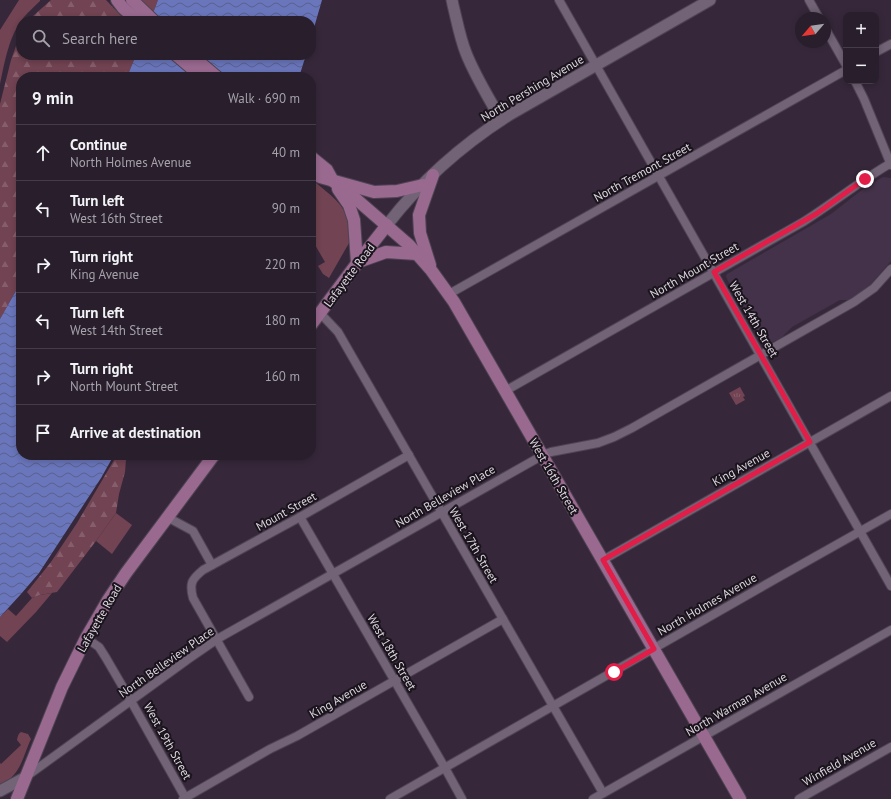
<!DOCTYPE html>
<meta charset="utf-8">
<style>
body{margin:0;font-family:"PT Sans",sans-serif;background:#302734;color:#f1f3f6}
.controls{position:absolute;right:12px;top:12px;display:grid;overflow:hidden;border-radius:8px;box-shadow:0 2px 6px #0003}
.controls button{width:36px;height:36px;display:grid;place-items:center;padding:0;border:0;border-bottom:1px solid #443c48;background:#281e2c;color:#f1f3f6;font:20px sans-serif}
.compass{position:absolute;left:795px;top:12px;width:36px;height:36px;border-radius:50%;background:#281e2c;box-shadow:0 2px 6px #0003;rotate:241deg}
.stop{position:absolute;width:12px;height:12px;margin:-9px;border:3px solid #e11d48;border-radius:50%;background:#fff}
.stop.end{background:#e11d48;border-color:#fff;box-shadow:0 1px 4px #0008}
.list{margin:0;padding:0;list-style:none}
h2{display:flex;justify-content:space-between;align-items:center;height:52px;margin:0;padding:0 16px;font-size:17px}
h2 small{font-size:13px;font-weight:400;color:#a5a2a9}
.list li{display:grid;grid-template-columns:26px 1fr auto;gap:12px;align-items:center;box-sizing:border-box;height:56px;padding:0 16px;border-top:1px solid #443c48}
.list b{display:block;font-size:15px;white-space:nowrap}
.list p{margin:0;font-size:13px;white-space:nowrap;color:#a5a2a9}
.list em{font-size:13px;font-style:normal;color:#a5a2a9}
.icon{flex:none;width:22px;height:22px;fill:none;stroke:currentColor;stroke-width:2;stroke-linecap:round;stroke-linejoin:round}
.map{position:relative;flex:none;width:891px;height:799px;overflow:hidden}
.search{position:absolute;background:#281e2c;box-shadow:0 2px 6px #0003;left:16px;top:16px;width:300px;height:44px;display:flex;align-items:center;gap:10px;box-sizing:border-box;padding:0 14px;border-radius:16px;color:#a5a2a9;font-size:15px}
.panel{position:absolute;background:#281e2c;box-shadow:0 2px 6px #0003;left:16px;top:72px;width:300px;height:388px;border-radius:16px}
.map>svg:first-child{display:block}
.built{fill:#433249}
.grass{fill:#724352}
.forest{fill:url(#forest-firs)}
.park{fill:url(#park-tufts)}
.water{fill:url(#water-waves)}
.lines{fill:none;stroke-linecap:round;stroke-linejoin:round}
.street-casing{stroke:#4f4453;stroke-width:10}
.secondary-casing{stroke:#4f4453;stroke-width:13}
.primary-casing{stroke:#4f4453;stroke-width:14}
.street{stroke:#726377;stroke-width:8}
.secondary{stroke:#726377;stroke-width:11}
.primary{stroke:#9a6990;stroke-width:12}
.route{stroke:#e11d48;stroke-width:5}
.labels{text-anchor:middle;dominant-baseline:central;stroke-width:4;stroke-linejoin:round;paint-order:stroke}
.street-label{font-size:12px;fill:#ddd4e0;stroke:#1a141c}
</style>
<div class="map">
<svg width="891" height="799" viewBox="0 0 891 799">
<defs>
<pattern id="forest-firs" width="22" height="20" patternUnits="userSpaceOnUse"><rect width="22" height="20" fill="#724352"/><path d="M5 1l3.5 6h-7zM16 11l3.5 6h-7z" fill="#865d6b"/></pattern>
<pattern id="park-tufts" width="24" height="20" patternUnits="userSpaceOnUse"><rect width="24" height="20" fill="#724352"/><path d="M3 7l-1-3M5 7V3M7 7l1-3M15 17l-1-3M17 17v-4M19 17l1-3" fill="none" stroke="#865d6b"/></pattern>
<pattern id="water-waves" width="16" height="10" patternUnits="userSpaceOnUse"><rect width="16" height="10" fill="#6a76bc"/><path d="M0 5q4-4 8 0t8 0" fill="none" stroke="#5a608c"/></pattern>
</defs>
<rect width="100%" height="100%" fill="#36283a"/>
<polygon class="built" points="883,177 891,178 891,261 870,285 858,294 848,300 840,300 792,327 781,338 767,345 764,344 728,281 726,276 727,274 819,221 831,214 863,189"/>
<g class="grass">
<path d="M 19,0 L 40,0 L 40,1 C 35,6 29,11 24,17 C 9,35 5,61 0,84 L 0,30 Z"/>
<path d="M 311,179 C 334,198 354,209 349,243 L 329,278 L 323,274 L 318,266 L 325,262 L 311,238 Z"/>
<polygon points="116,513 132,525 112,554 96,541"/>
<polygon points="52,593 36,612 7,642 0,636 0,617 8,609 16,616 32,598 40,595"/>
<path d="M 21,732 L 28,734 L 31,739 L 30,741 C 22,760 20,775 0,786 L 0,763 L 1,764 L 21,745 L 17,740 C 18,736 18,734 21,732 Z"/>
</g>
<g class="forest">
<polygon points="51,0 106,0 126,21 29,21 33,16"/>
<polygon points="141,0 158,0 153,13"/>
<polygon points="21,33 21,55 136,55 127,77 21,77 21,282 0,319 0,104 11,60 17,43"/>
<polygon points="117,455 132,455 126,459 125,472 119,494 116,513 96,541 57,592 40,595 32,598 27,592 51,562 77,523"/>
</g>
<polygon class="park" points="740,387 745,396 743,397 745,400 736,405 729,393"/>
<g class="water">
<polygon points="158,0 322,0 311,38 311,21 150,21"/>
<polygon points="136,55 306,55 299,77 127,77"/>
<polygon points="21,282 21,455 114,455 101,478 39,573 21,594 0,617 0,319"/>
</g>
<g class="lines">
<g class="street-casing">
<g id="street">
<polyline points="559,0 891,586"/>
<polyline points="809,0 819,18"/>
<polyline points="825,28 846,65"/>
<polyline points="876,52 891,44"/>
<polyline points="855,81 864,99 891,165"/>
<polyline points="449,294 846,70"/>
<polyline points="320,313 338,332 603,793"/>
<path d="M 505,391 L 803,222 C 833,203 860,181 891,163"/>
<polyline points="167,517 193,531 212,565"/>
<polyline points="300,517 445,768 462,799"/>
<polyline points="603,560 891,396"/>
<polyline points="86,638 99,647 106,658 131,701 186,799"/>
<path d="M 249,697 L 193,598 C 189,583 192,579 203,570 L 300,517 L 409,455"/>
<polyline points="27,776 187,660 219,638 545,454 551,452 598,443 614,437 632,428 854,302 874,288 891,269"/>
<polyline points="183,799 270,749 297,736 503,619"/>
<polyline points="390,799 772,581 891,514"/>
<polyline points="593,799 891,630"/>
<polyline points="799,799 891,747"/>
</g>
</g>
<g class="secondary-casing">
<g id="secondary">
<path d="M 452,0 L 453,5 C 457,21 460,38 466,53 C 475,76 489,98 501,120"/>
<path d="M 387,225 C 421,181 462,145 509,115 L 710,0"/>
<polyline points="0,791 26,777"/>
</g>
</g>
<g class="primary-casing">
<g id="primary">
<polyline points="117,0 123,8 138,21"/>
<polyline points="132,0 154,21"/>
<polyline points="176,55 202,77"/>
<polyline points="191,55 217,77"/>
<polyline points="311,157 327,170 333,181 356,199 409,245 431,270 454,302 740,799"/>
<polyline points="311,170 320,177 374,192 397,191 423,185"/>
<polyline points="338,189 349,205 354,220 357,263"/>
<polyline points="358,262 386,252 417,254"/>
<polyline points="430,265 420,233 419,215 433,175"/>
<polyline points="311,325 361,258 387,225"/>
<polyline points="17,799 62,687 86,638 108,600 126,573 214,455"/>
</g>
</g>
<use href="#street" class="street"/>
<use href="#secondary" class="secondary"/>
<use href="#primary" class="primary"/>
</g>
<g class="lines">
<polyline class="route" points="614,672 654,649 603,560 810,442 714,272 816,214 865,179"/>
</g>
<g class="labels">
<g class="street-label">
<text transform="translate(532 88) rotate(-31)">North Pershing Avenue</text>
<text transform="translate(642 172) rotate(-29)">North Tremont Street</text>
<text transform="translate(694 270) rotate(-30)">North Mount Street</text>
<text transform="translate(349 275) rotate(-53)">Lafayette Road</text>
<text transform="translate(754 319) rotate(60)">West 14th Street</text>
<text transform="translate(741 467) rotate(-29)">King Avenue</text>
<text transform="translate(554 476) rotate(60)">West 16th Street</text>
<text transform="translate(445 496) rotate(-30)">North Belleview Place</text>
<text transform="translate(286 511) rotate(-29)">Mount Street</text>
<text transform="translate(474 545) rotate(60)">West 17th Street</text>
<text transform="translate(707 604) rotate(-30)">North Holmes Avenue</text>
<text transform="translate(99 618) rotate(-60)">Lafayette Road</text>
<text transform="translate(392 652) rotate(60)">West 18th Street</text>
<text transform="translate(166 662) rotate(-35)">North Belleview Place</text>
<text transform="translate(338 699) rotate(-30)">King Avenue</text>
<text transform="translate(736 704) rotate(-30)">North Warman Avenue</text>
<text transform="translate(168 741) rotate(61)">West 19th Street</text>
<text transform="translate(839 762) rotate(-30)">Winfield Avenue</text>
</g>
</g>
</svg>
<div class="controls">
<button>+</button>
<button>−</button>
</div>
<svg class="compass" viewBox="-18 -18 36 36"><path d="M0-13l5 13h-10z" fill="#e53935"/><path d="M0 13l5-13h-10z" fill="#a5a2a9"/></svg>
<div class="stop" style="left:614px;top:672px"></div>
<div class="stop end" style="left:865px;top:179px"></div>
<div class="search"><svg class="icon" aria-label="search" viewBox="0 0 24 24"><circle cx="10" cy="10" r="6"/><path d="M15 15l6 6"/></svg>Search here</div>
<section class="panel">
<h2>9 min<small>Walk · 690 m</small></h2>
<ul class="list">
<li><svg class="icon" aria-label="ahead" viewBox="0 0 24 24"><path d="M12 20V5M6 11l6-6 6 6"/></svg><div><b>Continue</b><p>North Holmes Avenue</p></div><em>40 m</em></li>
<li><svg class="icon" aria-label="left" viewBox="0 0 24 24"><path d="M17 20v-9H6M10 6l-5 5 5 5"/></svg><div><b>Turn left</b><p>West 16th Street</p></div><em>90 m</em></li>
<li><svg class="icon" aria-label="right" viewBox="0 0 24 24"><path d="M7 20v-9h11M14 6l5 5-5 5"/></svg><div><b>Turn right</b><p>King Avenue</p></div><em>220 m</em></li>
<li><svg class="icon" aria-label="left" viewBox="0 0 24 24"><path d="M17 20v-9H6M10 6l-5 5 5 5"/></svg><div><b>Turn left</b><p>West 14th Street</p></div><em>180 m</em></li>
<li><svg class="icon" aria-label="right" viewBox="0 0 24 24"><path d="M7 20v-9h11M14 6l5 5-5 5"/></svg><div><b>Turn right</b><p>North Mount Street</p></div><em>160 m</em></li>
<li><svg class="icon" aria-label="arrive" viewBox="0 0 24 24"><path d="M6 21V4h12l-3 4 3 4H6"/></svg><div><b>Arrive at destination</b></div></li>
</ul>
</section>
</div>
